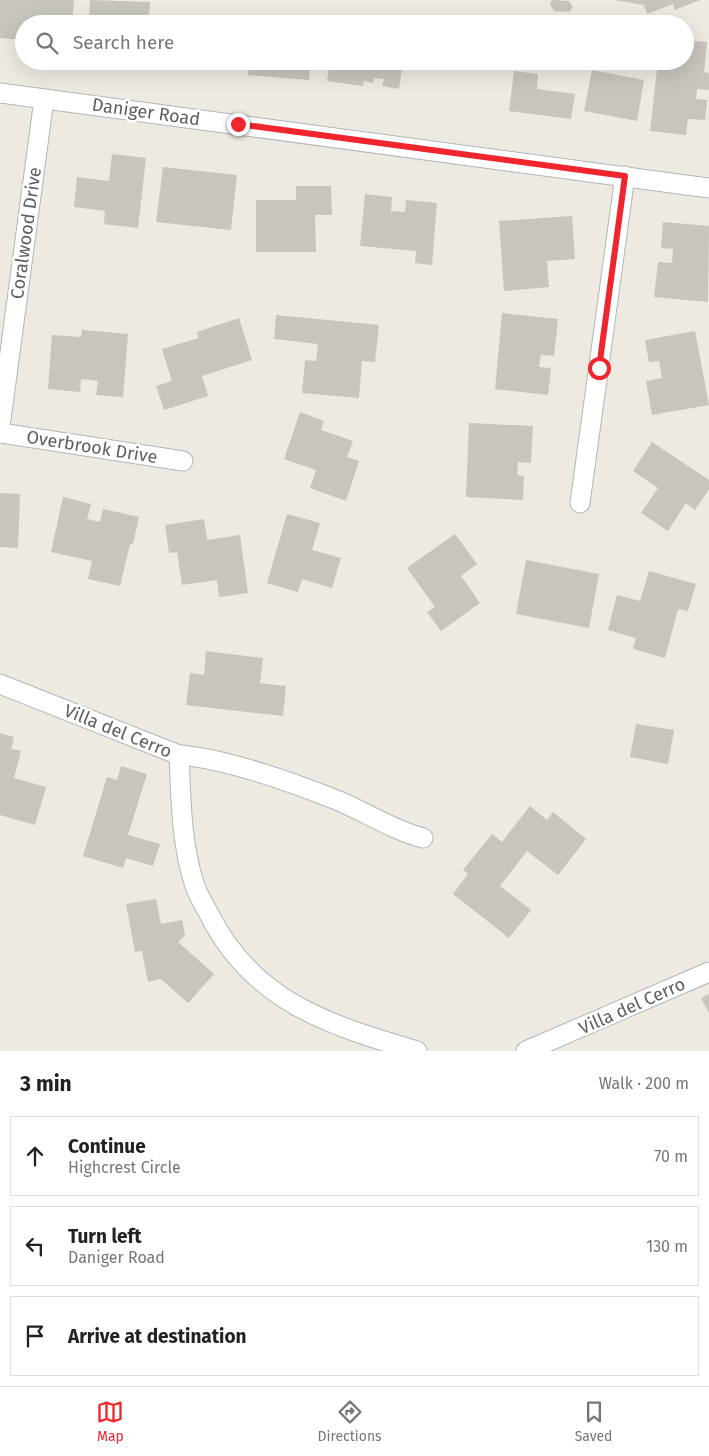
<!DOCTYPE html>
<meta charset="utf-8">
<style>
body{margin:0;font-family:"Fira Sans",sans-serif;background:#f6f6f6;color:#222}
.stop{position:absolute;width:15px;height:15px;margin:-11px;border:4px solid #ef262d;border-radius:50%;background:#fff}
.stop.end{background:#ef262d;border-color:#fff;box-shadow:0 1px 5px #0008}
.list{margin:0;padding:0;list-style:none}
h2{display:flex;justify-content:space-between;align-items:center;height:65px;margin:0;padding:0 20px;font-size:21px}
h2 small{font-size:16px;font-weight:400;color:#767676}
.list li{display:grid;grid-template-columns:32px 1fr auto;gap:15px;align-items:center;box-sizing:border-box;height:80px;margin:0 10px 10px;padding:0 10px;border:1px solid #e0e0e0;border-radius:0px}
.list b{display:block;font-size:19px;white-space:nowrap}
.list p{margin:0;font-size:16px;white-space:nowrap;color:#767676}
.list em{font-size:16px;font-style:normal;color:#767676}
.icon{flex:none;width:28px;height:28px;fill:none;stroke:currentColor;stroke-width:2;stroke-linecap:round;stroke-linejoin:round}
.map{position:relative;flex:none;width:709px;height:1051px;overflow:hidden}
.search{position:absolute;background:#fff;box-shadow:0 5px 20px #0002;left:15px;right:15px;top:15px;height:55px;display:flex;align-items:center;gap:12px;box-sizing:border-box;padding:0 18px;border-radius:28px;color:#767676;font-size:19px}
.sheet{height:335px;background:#fff}
nav{display:flex;justify-content:space-around;align-items:center;box-sizing:border-box;height:70px;border-top:1px solid #e0e0e0;background:#fff;font-size:14px;color:#767676}
nav a{display:grid;justify-items:center;gap:2px}
nav .on{color:#ef262d}
.map>svg:first-child{display:block}
.building{fill:#c8c4be}
.lines{fill:none;stroke-linecap:round;stroke-linejoin:round}
.minor-casing{stroke:#b2b6ba;stroke-width:21}
.minor{stroke:#fff;stroke-width:19}
.route{stroke:#ef262d;stroke-width:6}
.labels{text-anchor:middle;dominant-baseline:central;stroke-width:5;stroke-linejoin:round;paint-order:stroke}
.street-label{font-size:18px;fill:#5a5f63;stroke:#fff}
</style>
<div class="map">
<svg width="709" height="1051" viewBox="0 0 709 1051">
<rect width="100%" height="100%" fill="#eee9e1"/>
<g class="building">
<polygon points="0,0 74,0 72,24 24,24 24,40 0,38"/>
<polygon points="90,0 150,2 149,18 162,19 162,24 89,24"/>
<polygon points="552,0 569,1 573,7 569,12 554,11 550,4"/>
<polygon points="615,0 700,0 675,10 673,4 647,14 644,5"/>
<polygon points="685,40 707,42 704,72 709,73 709,90 697,89 696,99 707,100 705,120 688,119 686,135 650,131 658,61 681,64 681,61 685,61"/>
<polygon points="249,61 310,61 309,80 248,75"/>
<polygon points="330,61 403,61 399,89 382,86 384,79 374,78 373,83 364,81 363,86 327,81"/>
<polygon points="592,70 644,80 637,121 584,111"/>
<polygon points="514,71 538,74 537,89 575,94 571,119 509,111"/>
<polygon points="112,154 146,158 138,228 104,224 105,211 74,207 77,177 109,181"/>
<polygon points="163,167 237,175 231,230 156,222"/>
<polygon points="296,186 331,186 332,215 315,215 316,252 256,252 256,200 296,200"/>
<polygon points="365,194 392,197 391,211 405,212 406,200 437,203 432,265 415,263 416,251 360,246"/>
<polygon points="572,216 575,259 547,261 549,287 504,291 499,221"/>
<polygon points="663,222 709,226 708,302 654,297 658,262 672,263 673,249 661,248"/>
<polygon points="502,313 558,319 554,356 541,355 539,367 551,368 548,395 495,389"/>
<polygon points="276,315 379,325 375,362 362,361 359,398 302,393 305,360 316,361 318,344 274,339"/>
<polygon points="239,318 252,360 202,376 208,396 164,410 156,386 172,381 162,349 199,338 197,332"/>
<polygon points="82,330 128,334 123,397 96,395 98,381 81,379 80,392 48,389 52,335 81,337"/>
<polygon points="695,331 709,405 652,415 646,381 662,378 659,361 649,362 645,340"/>
<polygon points="300,412 324,421 321,430 353,441 347,457 359,461 346,501 310,488 316,470 284,459"/>
<polygon points="469,423 533,426 531,463 518,462 517,475 524,476 523,500 466,497"/>
<polygon points="652,442 709,480 709,489 695,510 686,503 668,531 641,513 658,488 633,471"/>
<polygon points="0,493 20,494 18,548 0,547"/>
<polygon points="63,497 91,504 87,519 100,522 103,509 139,517 133,544 130,544 120,586 88,579 92,561 51,552"/>
<polygon points="287,514 320,523 312,550 341,558 332,588 302,579 298,592 267,583"/>
<polygon points="204,519 207,540 240,535 248,593 219,597 217,580 182,585 177,552 169,553 165,525"/>
<polygon points="455,534 477,564 461,576 480,603 441,631 427,612 435,607 407,568"/>
<polygon points="526,560 599,574 589,628 516,614"/>
<polygon points="649,571 696,584 688,611 678,609 665,658 633,649 636,638 608,630 617,595 640,601"/>
<polygon points="206,651 263,658 260,683 286,686 283,716 186,705 190,673 204,675"/>
<polygon points="636,724 674,730 668,764 630,757"/>
<polygon points="0,733 14,737 11,749 21,751 14,778 46,787 35,825 0,815"/>
<polygon points="121,766 147,774 128,835 160,844 153,866 126,858 123,868 83,856 107,777 117,780"/>
<polygon points="530,806 547,820 553,812 586,839 558,875 527,851 500,886 531,910 509,938 453,894 468,874 463,870 492,834 502,842"/>
<polygon points="156,899 161,924 182,920 185,935 178,942 214,974 188,1003 161,979 148,982 142,951 135,952 126,904"/>
<polygon points="709,994 709,1013 701,998"/>
</g>
<g class="lines">
<g class="minor-casing">
<g id="minor">
<polyline points="0,93 709,188"/>
<polyline points="0,427 44,99"/>
<polyline points="0,433 183,461"/>
<polyline points="580,503 625,176"/>
<path d="M 0,684 L 179,755 C 181,798 181,842 194,883 C 197,894 204,904 209,914 C 253,1002 329,1025 417,1051"/>
<path d="M 179,755 C 227,759 294,783 339,801 C 367,813 393,830 423,838"/>
<polyline points="526,1051 709,972"/>
</g>
</g>
<use href="#minor" class="minor"/>
</g>
<g class="lines">
<polyline class="route" points="238,124 625,176 599,368"/>
</g>
<g class="labels">
<g class="street-label">
<text transform="translate(146 112) rotate(8)">Daniger Road</text>
<text transform="translate(26 233) rotate(-82)">Coralwood Drive</text>
<text transform="translate(92 447) rotate(9)">Overbrook Drive</text>
<text transform="translate(118 731) rotate(22)">Villa del Cerro</text>
<text transform="translate(632 1006) rotate(-24)">Villa del Cerro</text>
</g>
</g>
</svg>
<div class="stop" style="left:599px;top:368px"></div>
<div class="stop end" style="left:238px;top:124px"></div>
<div class="search"><svg class="icon" aria-label="search" viewBox="0 0 24 24"><circle cx="10" cy="10" r="6"/><path d="M15 15l6 6"/></svg>Search here</div>
</div>
<section class="sheet">
<h2>3 min<small>Walk · 200 m</small></h2>
<ul class="list">
<li><svg class="icon" aria-label="ahead" viewBox="0 0 24 24"><path d="M12 20V5M6 11l6-6 6 6"/></svg><div><b>Continue</b><p>Highcrest Circle</p></div><em>70 m</em></li>
<li><svg class="icon" aria-label="left" viewBox="0 0 24 24"><path d="M17 20v-9H6M10 6l-5 5 5 5"/></svg><div><b>Turn left</b><p>Daniger Road</p></div><em>130 m</em></li>
<li><svg class="icon" aria-label="arrive" viewBox="0 0 24 24"><path d="M6 21V4h12l-3 4 3 4H6"/></svg><div><b>Arrive at destination</b></div></li>
</ul>
</section>
<nav>
<a class="on"><svg class="icon" aria-label="map" viewBox="0 0 24 24"><path d="M3 6l6-2 6 2 6-2v14l-6 2-6-2-6 2zM9 4v14M15 6v14"/></svg>Map</a>
<a><svg class="icon" aria-label="directions" viewBox="0 0 24 24"><path d="M12 3l9 9-9 9-9-9zM9 14v-3h6M13 9l2 2-2 2"/></svg>Directions</a>
<a><svg class="icon" aria-label="saved" viewBox="0 0 24 24"><path d="M7 4h10v16l-5-4-5 4z"/></svg>Saved</a>
</nav>
